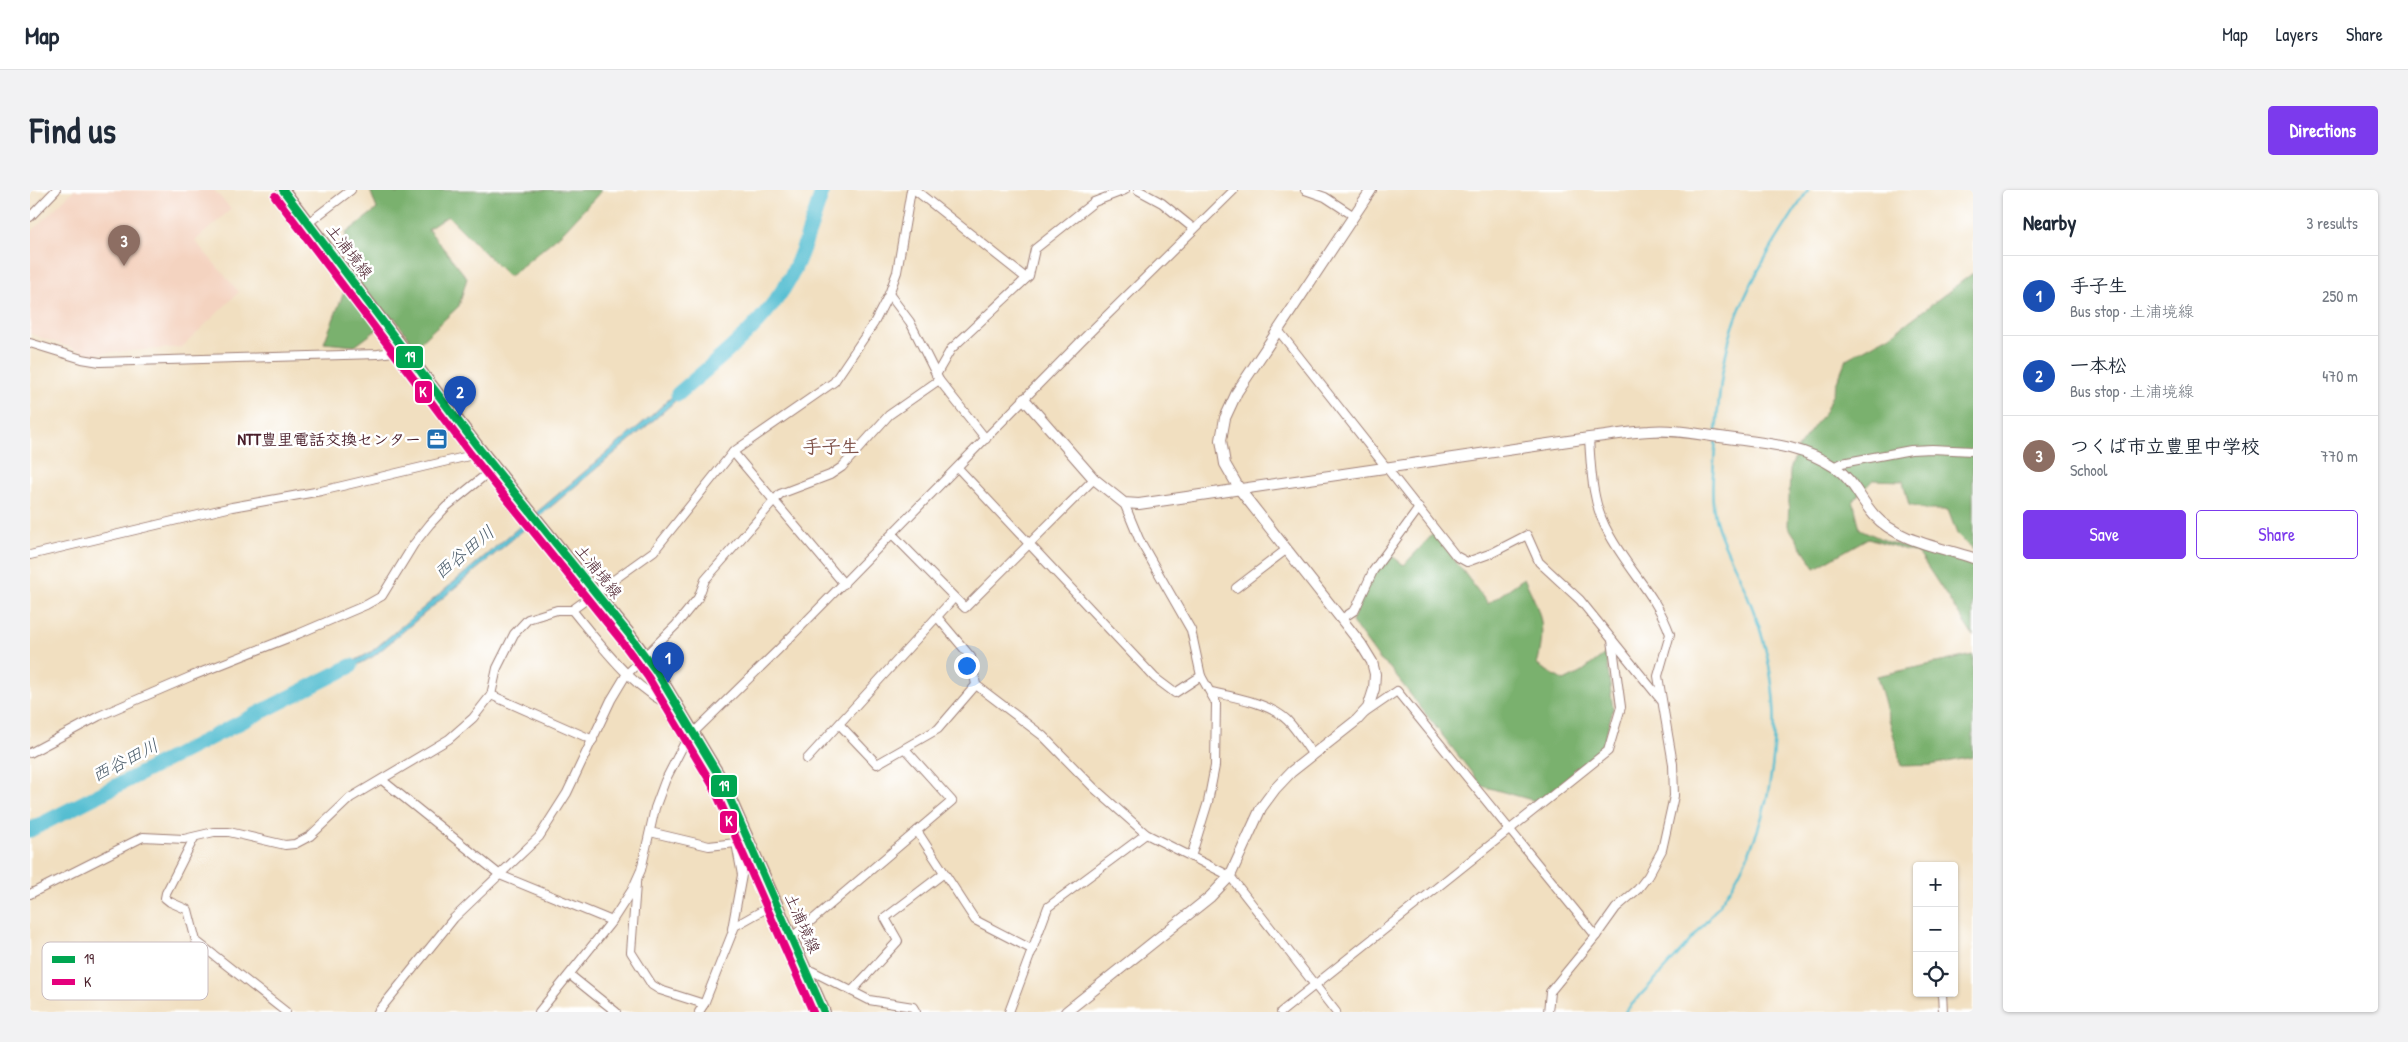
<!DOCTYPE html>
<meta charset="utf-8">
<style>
body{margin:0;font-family:"Patrick Hand","Klee One",sans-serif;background:#f2f2f3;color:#1f2937}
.controls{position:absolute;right:15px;bottom:15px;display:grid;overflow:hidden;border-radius:5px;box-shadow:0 1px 4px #0004}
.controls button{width:45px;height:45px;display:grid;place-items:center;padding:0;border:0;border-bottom:1px solid #e0e1e3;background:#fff;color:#1f2937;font:25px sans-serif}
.you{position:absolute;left:936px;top:475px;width:18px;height:18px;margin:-12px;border:4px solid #fff;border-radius:50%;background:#1a73e8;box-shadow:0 0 0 8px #1a73e833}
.badge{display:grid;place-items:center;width:32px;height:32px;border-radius:50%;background:#7c3aed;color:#fff;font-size:16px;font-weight:700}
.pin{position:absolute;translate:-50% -41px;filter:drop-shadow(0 1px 2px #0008)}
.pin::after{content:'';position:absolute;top:26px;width:18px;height:15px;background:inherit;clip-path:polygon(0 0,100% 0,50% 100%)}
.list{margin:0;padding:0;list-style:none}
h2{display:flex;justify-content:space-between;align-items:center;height:65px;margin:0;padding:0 20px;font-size:21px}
h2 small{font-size:16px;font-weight:400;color:#747a83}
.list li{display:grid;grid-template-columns:32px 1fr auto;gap:15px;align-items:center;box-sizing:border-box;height:80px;padding:0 20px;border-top:1px solid #e0e1e3}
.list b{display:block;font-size:19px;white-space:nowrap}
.list p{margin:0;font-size:16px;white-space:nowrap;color:#747a83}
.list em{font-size:16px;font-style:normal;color:#747a83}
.actions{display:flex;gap:10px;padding:15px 20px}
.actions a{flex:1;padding:11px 0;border:1px solid #7c3aed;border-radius:5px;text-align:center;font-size:18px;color:#7c3aed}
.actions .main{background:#7c3aed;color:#fff}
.icon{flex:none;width:28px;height:28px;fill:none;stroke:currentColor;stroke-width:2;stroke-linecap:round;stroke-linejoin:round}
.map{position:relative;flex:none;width:1943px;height:822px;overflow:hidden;border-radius:5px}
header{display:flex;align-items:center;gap:30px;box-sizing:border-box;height:70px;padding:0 25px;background:#fff;border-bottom:1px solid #e0e1e3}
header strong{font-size:24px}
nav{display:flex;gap:28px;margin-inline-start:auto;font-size:18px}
.intro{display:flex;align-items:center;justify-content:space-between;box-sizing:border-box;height:120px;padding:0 30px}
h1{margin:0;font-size:35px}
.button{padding:12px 22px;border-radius:5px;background:#7c3aed;color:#fff;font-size:18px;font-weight:700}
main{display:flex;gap:30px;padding:0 30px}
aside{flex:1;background:#fff;border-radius:5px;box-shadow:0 1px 4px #0004}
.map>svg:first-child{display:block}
.built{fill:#f4d3c0}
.forest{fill:#7ab16e;stroke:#62684c}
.water{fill:#54bed1;stroke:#4f6e7e}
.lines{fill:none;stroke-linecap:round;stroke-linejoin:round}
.stream{stroke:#54bed1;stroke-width:2.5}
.river{stroke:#54bed1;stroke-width:15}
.street-casing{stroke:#9e7f76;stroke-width:10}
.secondary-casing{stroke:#9e7f76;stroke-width:12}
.primary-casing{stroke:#9e7f76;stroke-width:14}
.street{stroke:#fff;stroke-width:8}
.secondary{stroke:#fff;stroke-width:10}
.primary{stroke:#fff;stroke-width:11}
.bus-1-casing{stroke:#fff;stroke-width:11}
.bus-2-casing{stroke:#fff;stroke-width:11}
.bus-1{stroke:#00a651;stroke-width:8}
.bus-2{stroke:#e5007d;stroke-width:8}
.labels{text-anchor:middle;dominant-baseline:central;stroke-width:5;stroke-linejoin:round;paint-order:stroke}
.street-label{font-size:16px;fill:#4a1f2b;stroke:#fff}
.poi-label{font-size:16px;font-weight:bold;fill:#4a1f2b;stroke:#fff;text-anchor:end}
.water-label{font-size:18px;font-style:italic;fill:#4e5f6d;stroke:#fff}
.quarter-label{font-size:19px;font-weight:bold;fill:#80534a;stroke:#fff}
.key{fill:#fff;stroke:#c9bcbf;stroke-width:1}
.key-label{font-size:14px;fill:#4a1f2b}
.line-badge{stroke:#fff;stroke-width:2}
.badge-label{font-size:14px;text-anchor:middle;font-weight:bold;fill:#fff}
</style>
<header>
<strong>Map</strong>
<nav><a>Map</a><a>Layers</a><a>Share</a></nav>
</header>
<div class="intro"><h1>Find us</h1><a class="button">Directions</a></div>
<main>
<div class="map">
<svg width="1943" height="822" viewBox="0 0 1943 822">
<rect width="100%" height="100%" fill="#fff"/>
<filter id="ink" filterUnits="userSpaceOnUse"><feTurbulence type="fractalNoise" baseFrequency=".02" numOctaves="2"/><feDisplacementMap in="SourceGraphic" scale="10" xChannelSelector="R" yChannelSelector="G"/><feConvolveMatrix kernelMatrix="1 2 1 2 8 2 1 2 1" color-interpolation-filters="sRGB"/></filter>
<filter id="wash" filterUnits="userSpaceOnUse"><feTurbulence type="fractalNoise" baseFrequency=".0096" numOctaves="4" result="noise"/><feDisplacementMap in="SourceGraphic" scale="20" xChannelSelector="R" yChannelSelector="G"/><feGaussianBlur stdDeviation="1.12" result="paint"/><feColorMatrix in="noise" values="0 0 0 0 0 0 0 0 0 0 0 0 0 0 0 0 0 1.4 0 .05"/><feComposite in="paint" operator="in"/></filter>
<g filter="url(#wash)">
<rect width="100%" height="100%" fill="#f1dfc0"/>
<polygon class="built" points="44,0 184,0 201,19 165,51 209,102 152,157 60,164 0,144 0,43"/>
<g class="forest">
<polygon points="340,0 363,0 366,4 371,0 572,0 533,42 479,87 418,26 398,39 437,88 429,116 385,157 364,127 325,156 294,153 314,102 316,43 347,19"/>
<polygon points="1943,83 1943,360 1927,344 1918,320 1898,320 1879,315 1873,291 1843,290 1823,310 1830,339 1858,352 1943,374 1943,446 1889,364 1838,348 1785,378 1758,336 1760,280 1768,258 1796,220 1816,169 1862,144"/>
<path d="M 1404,343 L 1458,414 L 1494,388 C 1511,423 1517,436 1507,475 L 1534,491 L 1550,483 L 1576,463 L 1583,519 L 1573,556 L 1509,612 L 1452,596 L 1359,477 L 1350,470 L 1322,432 L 1335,395 L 1358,363 L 1374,375 Z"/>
<polygon points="1943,465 1943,567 1901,575 1872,576 1847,486"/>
</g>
<polygon class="water" points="661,189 664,194 625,229 344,466 306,487 304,482 341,462 622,225"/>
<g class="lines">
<g class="stream">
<path d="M 1686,243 C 1689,203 1693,161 1708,123 C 1725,80 1753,39 1778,0"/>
<path d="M 1595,822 C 1632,781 1682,733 1708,685 C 1749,609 1755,518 1729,436 C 1723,419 1716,400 1708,383 C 1700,366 1691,350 1686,331 C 1679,305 1684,275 1686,248"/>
</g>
<g class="river">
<path d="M 648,204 C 689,168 735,135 761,86 C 775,59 783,28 793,0"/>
<polyline points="0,640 321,476"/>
</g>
</g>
</g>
<g filter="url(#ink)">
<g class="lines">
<g class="street-casing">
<g id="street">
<polyline points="885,0 996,88"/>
<polyline points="1108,0 1132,13 1164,39"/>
<polyline points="1275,0 1295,7 1324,26"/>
<polyline points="0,27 26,0"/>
<polyline points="278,33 321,0"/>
<polyline points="859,104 880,132 909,190 956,249"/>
<polyline points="1248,140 1426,366 1437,372 1462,363 1497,345 1509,372 1550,410 1631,510"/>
<polyline points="0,153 52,169 70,172 348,164 371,161 375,158"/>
<polyline points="906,185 921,159 999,86 1005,59 1064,12 1095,0"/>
<polyline points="703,262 814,394"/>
<polyline points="1804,277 1812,273 1881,260 1902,259 1943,261"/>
<polyline points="928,278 1125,488 1145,503 1171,486"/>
<polyline points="1094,313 1109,349 1161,440 1171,486 1186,513 1185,576 1178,612 1161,667"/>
<polyline points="863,345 935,418 1064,289"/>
<polyline points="0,365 202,317 291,301 443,265 451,261"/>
<polyline points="1206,398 1257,359"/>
<path d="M 542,420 C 574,459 603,500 650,521"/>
<polyline points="908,428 941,467 946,495 1013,546 1064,598 1116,644 1200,686 1306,822"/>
<polyline points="1313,428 1325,420 1343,381 1389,318"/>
<path d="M 1181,502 C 1204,507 1239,513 1257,530 C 1267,540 1275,554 1283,565"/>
<polyline points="461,505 563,550"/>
<polyline points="1335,523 1367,501 1566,746"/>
<polyline points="810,535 847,574 908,539 946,495"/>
<polyline points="0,563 69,526 162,486 268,444 336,415 352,406 384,354 400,334 416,317 464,278"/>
<polyline points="777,569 924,408"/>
<polyline points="352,590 470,685 582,731"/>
<polyline points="887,641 945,730 1003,760"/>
<polyline points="620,642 679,656 706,653"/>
<polyline points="164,648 136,703 135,708 140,712 158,720 166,751 256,822"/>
<polyline points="606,694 601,762 622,795 630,800 674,814 669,822"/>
<polyline points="0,704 113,647 154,649 184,642 199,642 255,655 265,654 280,646 320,608 419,549 443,528 461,505 467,478 484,444 498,429 527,420 542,420 624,361 703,262 804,192 844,133 859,104 867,82 881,0"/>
<polyline points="702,739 712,685 706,653 716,644"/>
<polyline points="761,748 922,611 875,559"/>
<polyline points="777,783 782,781 839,810 883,817 886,822"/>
<polyline points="540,785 586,822"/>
<polyline points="822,801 868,751 855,728 914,683"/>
<polyline points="1912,803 1913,822"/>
<polyline points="674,814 705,736 746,713"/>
<polyline points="348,822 424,728 509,647 537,603 581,510 596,485 646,435 668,408 675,390 744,311 750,304 800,285 812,277 859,225 909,190"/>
<polyline points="509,822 582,731 602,700 611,680 625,618 635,591 656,550 748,460 1051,151 1204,0"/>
<polyline points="979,822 1018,717 1116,644"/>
<polyline points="1251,822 1578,561 1591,517 1582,450"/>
<path d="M 1518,822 L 1520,802 L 1566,746 L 1586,718 L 1608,699 L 1618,686 L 1632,660 L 1644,606 L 1643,574 L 1628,486 L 1640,444 C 1626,404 1597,379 1578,342 C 1562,314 1561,280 1559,248"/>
</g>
</g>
<g class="secondary-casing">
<g id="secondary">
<path d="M 994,209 L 1064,289 L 1094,313 L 1109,314 L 1559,248 C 1578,246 1599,242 1619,241 C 1643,239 1666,244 1690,247 C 1730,253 1771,254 1806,278 C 1823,290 1830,309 1844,325 C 1867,351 1910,357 1943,368"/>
<polyline points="1036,822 1180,707 1200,686 1231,618 1245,599 1261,582 1327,530 1338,518 1344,499 1345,484 1342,472 1331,454 1210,300 1195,274 1191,250 1195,228 1207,202 1341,0"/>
</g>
</g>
<g class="primary-casing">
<polyline id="primary" points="253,0 447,256 598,443 626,481 692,591 794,822"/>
</g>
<use href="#street" class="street"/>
<use href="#secondary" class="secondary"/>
<use href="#primary" class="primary"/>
<g class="bus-1-casing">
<polyline id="bus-1" points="253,0 447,256 598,443 626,481 692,591 794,822"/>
</g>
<g class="bus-2-casing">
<polyline id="bus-2" points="245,6 439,262 590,449 618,487 683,596 783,822"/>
</g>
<use href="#bus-1" class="bus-1"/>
<use href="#bus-2" class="bus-2"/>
</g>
</g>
<defs>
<g id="office-square" transform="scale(1.125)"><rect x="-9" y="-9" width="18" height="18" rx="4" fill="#1f6fb2" stroke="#fff"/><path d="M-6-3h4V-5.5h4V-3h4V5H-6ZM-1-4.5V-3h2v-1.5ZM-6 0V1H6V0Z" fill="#fff"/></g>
</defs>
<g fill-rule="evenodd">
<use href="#office-square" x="407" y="249"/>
</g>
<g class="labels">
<g class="street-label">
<text transform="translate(320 61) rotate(52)">土浦境線</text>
<text transform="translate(569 381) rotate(51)">土浦境線</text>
<text transform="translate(773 733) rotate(66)">土浦境線</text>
</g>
<g class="poi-label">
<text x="391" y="249">NTT豊里電話交換センター</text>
</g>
<g class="water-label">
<text transform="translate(434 362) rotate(-40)">西谷田川</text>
<text transform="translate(95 570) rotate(-27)">西谷田川</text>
</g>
<g class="quarter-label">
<text x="801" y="256">手子生</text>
</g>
</g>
<rect x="12" y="752" width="166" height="58" rx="8" class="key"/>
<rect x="22" y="766" width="23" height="7" fill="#00a651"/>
<rect x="22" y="789" width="23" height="6" fill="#e5007d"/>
<g class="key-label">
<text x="54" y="774">19</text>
<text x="54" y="797">K</text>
</g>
<g class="line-badge">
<rect x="365" y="155" width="29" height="24" rx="5" fill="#00a651"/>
<rect x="384" y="190" width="19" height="24" rx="5" fill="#e5007d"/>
<rect x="680" y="584" width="28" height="24" rx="5" fill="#00a651"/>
<rect x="689" y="620" width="19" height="24" rx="5" fill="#e5007d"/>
</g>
<g class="badge-label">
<text x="380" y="172">19</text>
<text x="393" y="207">K</text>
<text x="694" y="601">19</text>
<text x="699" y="636">K</text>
</g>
</svg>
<div class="controls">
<button>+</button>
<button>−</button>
<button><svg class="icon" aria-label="locate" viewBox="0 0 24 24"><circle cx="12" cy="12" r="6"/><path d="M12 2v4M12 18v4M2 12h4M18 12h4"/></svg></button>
</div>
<div class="you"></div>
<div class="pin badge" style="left:638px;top:493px;background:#1a4fb4">1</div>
<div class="pin badge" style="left:430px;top:227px;background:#1a4fb4">2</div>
<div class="pin badge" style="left:94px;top:76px;background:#8d6e63">3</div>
</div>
<aside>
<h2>Nearby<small>3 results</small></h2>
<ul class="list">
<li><span class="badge" style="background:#1a4fb4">1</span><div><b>手子生</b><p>Bus stop · 土浦境線</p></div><em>250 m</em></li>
<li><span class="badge" style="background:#1a4fb4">2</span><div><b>一本松</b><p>Bus stop · 土浦境線</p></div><em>470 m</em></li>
<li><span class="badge" style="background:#8d6e63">3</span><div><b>つくば市立豊里中学校</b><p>School</p></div><em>770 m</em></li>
</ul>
<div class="actions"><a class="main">Save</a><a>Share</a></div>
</aside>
</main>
